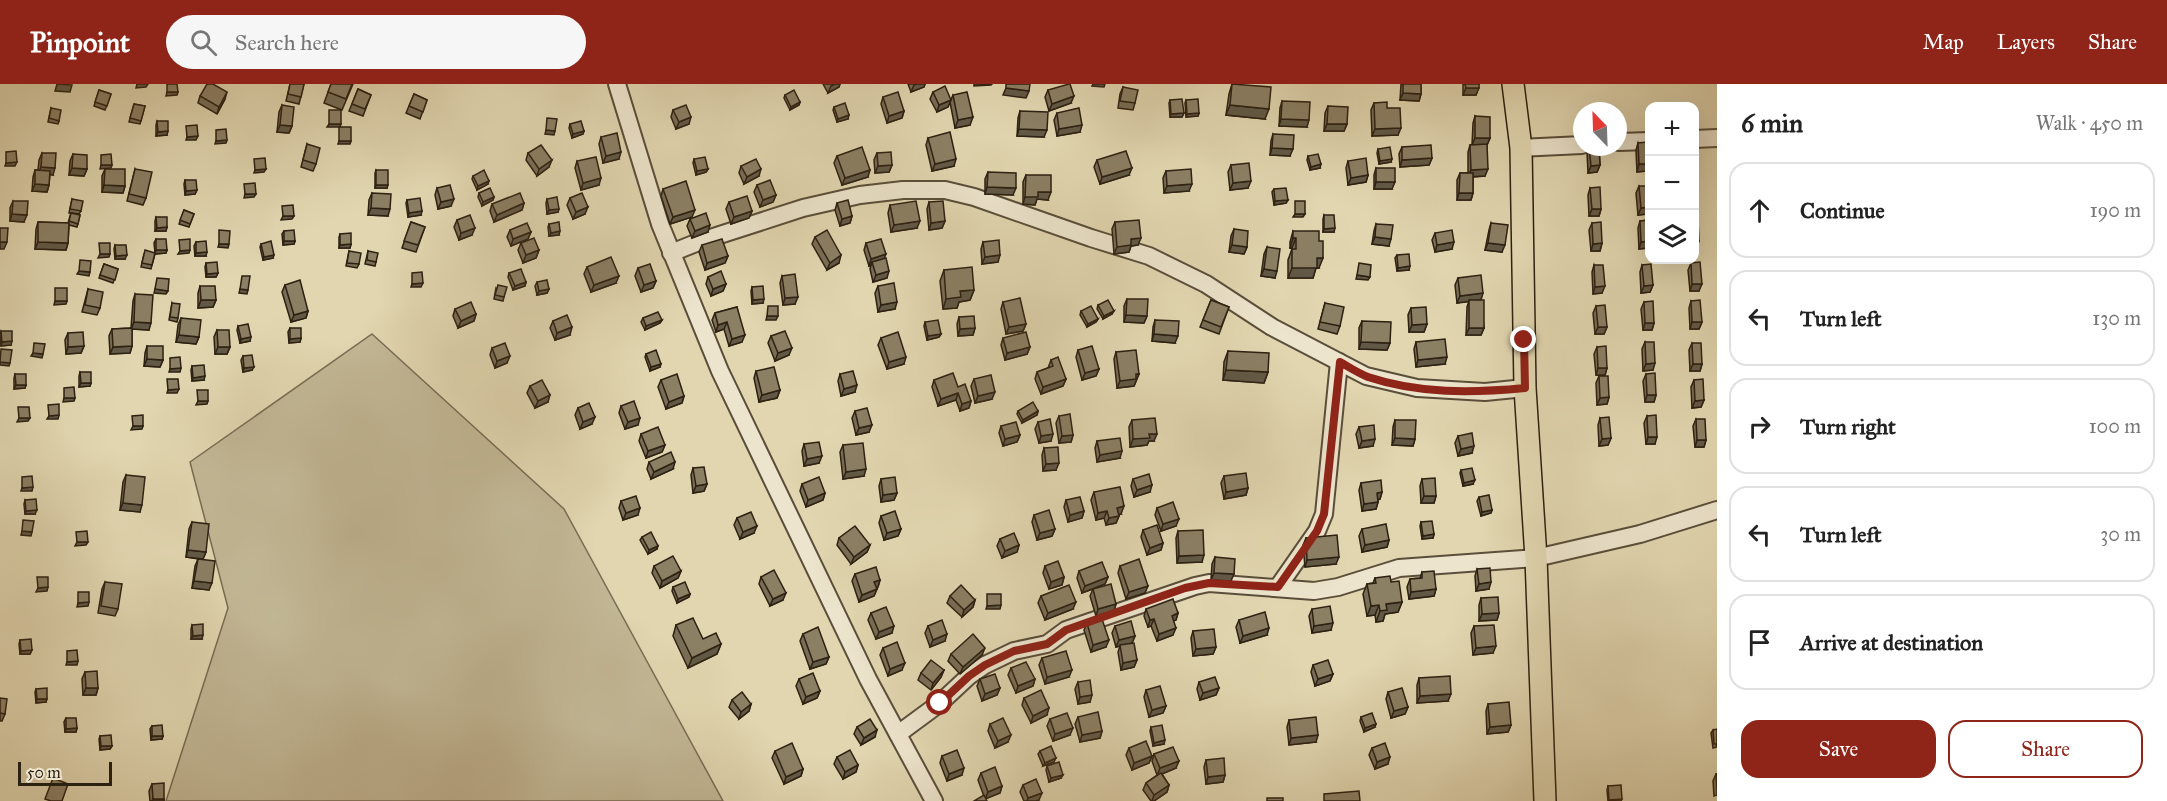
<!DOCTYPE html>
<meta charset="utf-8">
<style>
body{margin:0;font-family:"IM FELL Great Primer",serif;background:#f6f6f6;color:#222}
.controls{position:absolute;right:18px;top:18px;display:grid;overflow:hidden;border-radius:12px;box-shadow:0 6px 24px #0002}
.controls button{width:54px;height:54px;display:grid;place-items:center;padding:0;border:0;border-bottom:2px solid #e0e0e0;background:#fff;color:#222;font:30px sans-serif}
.compass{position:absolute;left:1573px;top:18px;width:54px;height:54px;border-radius:50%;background:#fff;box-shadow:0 6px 24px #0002;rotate:337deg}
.scale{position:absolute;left:18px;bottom:15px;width:94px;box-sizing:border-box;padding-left:6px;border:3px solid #2d2112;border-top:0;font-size:16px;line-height:21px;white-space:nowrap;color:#2d2112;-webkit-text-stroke:4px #ece4cc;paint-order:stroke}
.stop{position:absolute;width:18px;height:18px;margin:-14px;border:4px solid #8f2418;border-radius:50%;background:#fff}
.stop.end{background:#8f2418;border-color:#fff;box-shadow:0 2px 6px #0008}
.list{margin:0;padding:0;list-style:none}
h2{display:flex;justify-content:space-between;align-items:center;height:78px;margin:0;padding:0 24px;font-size:26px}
h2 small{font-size:20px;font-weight:400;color:#767676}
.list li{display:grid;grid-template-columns:39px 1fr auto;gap:18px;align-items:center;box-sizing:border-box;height:96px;margin:0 12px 12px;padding:0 12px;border:2px solid #e0e0e0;border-radius:18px}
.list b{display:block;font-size:22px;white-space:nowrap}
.list em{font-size:20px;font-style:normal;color:#767676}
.actions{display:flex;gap:12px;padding:18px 24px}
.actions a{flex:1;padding:14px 0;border:2px solid #8f2418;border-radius:18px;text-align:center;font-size:21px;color:#8f2418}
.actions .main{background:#8f2418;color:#fff}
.icon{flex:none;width:33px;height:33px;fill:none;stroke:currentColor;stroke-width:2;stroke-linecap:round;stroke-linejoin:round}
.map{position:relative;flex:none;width:1717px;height:717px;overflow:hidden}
header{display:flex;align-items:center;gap:36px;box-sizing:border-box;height:84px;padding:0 30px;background:#8f2418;color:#fff}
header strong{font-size:28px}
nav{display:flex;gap:33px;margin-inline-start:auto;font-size:21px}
.search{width:420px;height:54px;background:#f6f6f6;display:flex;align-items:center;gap:15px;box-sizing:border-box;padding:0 21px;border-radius:33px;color:#767676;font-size:22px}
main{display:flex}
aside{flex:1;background:#fff}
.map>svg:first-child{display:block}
.green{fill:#c2b795;stroke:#786c54;stroke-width:1.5}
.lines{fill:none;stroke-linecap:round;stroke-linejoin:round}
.minor-casing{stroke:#5a4e3a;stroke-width:20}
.major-casing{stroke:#2d2112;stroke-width:24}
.minor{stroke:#ece4cc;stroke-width:16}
.major{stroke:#e1d6b0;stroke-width:21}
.wall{fill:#786d56;stroke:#2d2112;stroke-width:1.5}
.shaded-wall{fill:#615946;stroke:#2d2112;stroke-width:1.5}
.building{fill:#8b7f64;stroke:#2d2112;stroke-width:1.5}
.route{stroke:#8f2418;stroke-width:8}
</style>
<header>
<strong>Pinpoint</strong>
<div class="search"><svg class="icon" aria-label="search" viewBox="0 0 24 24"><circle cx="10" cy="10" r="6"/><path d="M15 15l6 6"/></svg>Search here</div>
<nav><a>Map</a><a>Layers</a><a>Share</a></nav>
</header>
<main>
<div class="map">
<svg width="1717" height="717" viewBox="0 0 1717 717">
<rect width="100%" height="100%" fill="#e1d6b0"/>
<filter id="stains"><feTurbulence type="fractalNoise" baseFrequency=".00333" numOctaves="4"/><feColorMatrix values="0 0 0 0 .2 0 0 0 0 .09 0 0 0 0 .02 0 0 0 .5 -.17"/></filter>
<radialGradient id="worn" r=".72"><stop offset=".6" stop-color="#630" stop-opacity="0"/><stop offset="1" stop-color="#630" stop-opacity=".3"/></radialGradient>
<polygon class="green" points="372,250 564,425 723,717 166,717 228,524 190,378"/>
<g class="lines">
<g class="minor-casing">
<g id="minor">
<polyline points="617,0 660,140 720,287 868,595 934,717"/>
<polyline points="1694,55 1717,54"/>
<polyline points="1618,58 1650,57"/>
<polyline points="1521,64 1582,61"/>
<polyline points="671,169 701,157 803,124 860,111 903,106 945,106 974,113 1091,154 1149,172 1206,200 1272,243 1366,292 1417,304 1485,308 1525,304"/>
<polyline points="1278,503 1317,447 1324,430 1339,278"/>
<polyline points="898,650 940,619 969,592 985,581 1014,567 1047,560 1066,546 1195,502 1209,499 1314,507 1338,503 1399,484 1536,474 1640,450 1717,426"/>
</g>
</g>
<g class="major-casing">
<polyline id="major" points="1513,0 1521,64 1525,304 1536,474 1545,717"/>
</g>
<use href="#minor" class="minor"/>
<use href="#major" class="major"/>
</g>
<g class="wall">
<polygon points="290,0 304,0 299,20 286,17"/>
<polygon points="331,0 353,0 342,26 324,19"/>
<polygon points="823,0 840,0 839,3 828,9"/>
<polygon points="908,0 925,0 924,3 911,8"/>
<polygon points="1232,0 1265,35 1226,31 1229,10"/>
<polygon points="1401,0 1421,0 1421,10 1419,17 1400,16"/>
<polygon points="1463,0 1479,0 1476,11 1463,11"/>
<polygon points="1123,3 1135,19 1133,26 1118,24 1120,10"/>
<polygon points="358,5 371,11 363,32 349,27"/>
<polygon points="99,6 111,10 105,26 94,22"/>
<polygon points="1048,6 1071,19 1049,27 1045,13"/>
<polygon points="933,8 951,16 948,23 937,28 930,15"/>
<polygon points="414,10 427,16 420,35 406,29"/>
<polygon points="785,11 800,18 799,21 790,26 784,14"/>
<polygon points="953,11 970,41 955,44 950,18"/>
<polygon points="200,12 225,15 217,30 198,19"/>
<polygon points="883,13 904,27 902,34 887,39 881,20"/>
<polygon points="1170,16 1184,29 1182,33 1170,33 1169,19"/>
<polygon points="1186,16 1199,29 1198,32 1186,33 1185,19"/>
<polygon points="1282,17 1307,43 1279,42 1280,24"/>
<polygon points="1374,19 1387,24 1398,51 1372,52 1371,26"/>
<polygon points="134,20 145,22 140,40 129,38"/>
<polygon points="282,21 292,42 289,49 277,48 279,28"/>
<polygon points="1328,22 1347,40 1344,47 1324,47 1325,29"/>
<polygon points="834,23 848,35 837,38 833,26"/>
<polygon points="51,24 59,37 58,40 48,38"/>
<polygon points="673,26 689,40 676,45 671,33"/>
<polygon points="1020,27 1044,53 1017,52 1018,34"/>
<polygon points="1057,29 1080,48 1057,52 1054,36"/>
<polygon points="1475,32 1490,54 1487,61 1485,92 1473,93 1473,109 1471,116 1457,116 1457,96 1460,89 1468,89 1468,68 1470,61 1472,61 1473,39"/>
<polygon points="157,37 167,51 156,52 156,41"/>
<polygon points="570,40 584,47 583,50 572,54 569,44"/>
<polygon points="1273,50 1290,72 1270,71 1271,57"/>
<polygon points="601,53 619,75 603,79 599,60"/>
<polygon points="928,54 954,82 932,87 926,61"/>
<polygon points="1638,59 1646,87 1637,88 1636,66"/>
<polygon points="307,60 316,80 313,87 301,83"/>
<polygon points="1402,63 1432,74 1429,81 1400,83 1399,70"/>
<polygon points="1588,63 1599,63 1600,81 1597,88 1588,89 1587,68"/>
<polygon points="1378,65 1391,78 1379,80 1377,69"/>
<polygon points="42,69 53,91 50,90 49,101 47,108 32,107 33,93 35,86 38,86 39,76"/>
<polygon points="528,69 549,83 537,92 526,76"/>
<polygon points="877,69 892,81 889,88 875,89 874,76"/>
<polygon points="73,70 87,85 84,92 69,91 70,77"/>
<polygon points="837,72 868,93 842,101 834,79"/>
<polygon points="1308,72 1320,84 1310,86 1307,76"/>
<polygon points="694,75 708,85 706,88 696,91 693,79"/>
<polygon points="1097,76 1129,91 1100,100 1094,83"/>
<polygon points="577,77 599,101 581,106 575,84"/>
<polygon points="1348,77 1368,91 1366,98 1348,101 1346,84"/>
<polygon points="1231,81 1248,104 1230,106 1228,88"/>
<polygon points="741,82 759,92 744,100 739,89"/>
<polygon points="1376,84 1392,105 1374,105 1374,91"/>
<polygon points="105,85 125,102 123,109 102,108 102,92"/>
<polygon points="135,85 146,114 143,121 127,117"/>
<polygon points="376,86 387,104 375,104 375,89"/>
<polygon points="1166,87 1189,107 1164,109 1163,94"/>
<polygon points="988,88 1013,111 985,110 985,95"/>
<polygon points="1026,91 1048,116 1037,115 1035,121 1023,120 1023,98"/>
<polygon points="473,92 488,100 477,106 472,95"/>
<polygon points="185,96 197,106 195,110 185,111 184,100"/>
<polygon points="757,101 776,111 773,118 760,123 754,108"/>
<polygon points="1639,102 1650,123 1647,130 1638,131 1636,109"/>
<polygon points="437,104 451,122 438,125 435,111"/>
<polygon points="1590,104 1601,125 1599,132 1589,132 1588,111"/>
<polygon points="663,105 692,133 670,140 661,112"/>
<polygon points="1274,105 1288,116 1286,119 1274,121 1272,108"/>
<polygon points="372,109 388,132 368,131 369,116"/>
<polygon points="479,109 494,113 493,116 482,122 478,113"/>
<polygon points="570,114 585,130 573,135 567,121"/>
<polygon points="72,115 81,127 79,130 72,129 80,131 77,143 69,141 68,159 66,166 35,165 36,145 38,138 68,139 71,129 69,129"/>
<polygon points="547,115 558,128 547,130 546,119"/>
<polygon points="407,116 421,131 408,133 406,119"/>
<polygon points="13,117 24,138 10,137 10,124"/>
<polygon points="729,118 752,127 749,134 731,140 726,125"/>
<polygon points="929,118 945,137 942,144 929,146 927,125"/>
<polygon points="524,119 522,126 494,138 490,127 492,120"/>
<polygon points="837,119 852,132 850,139 840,142 835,126"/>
<polygon points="890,121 917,144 891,148 888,129"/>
<polygon points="184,126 194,130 189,143 179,140"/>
<polygon points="1324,131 1334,148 1323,148 1323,135"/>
<polygon points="156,133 167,143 166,147 155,147 155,137"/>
<polygon points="690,135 708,148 692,154 687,142"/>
<polygon points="457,136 472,151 459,156 454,143"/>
<polygon points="1649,136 1650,161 1648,164 1639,165 1638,144 1640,137"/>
<polygon points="411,138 425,143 416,168 402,164"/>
<polygon points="1115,138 1138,161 1131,162 1129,168 1114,170 1112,145"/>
<polygon points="1491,139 1502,168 1485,166 1489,146"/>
<polygon points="1592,139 1602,159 1600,167 1591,167 1589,146"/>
<polygon points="549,140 559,151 549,152 548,143"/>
<polygon points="1376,140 1389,162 1372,160 1374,147"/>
<polygon points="1234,145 1247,163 1244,170 1229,168 1231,152"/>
<polygon points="510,146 531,148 528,155 511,162 507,153"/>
<polygon points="284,147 295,157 294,160 283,161 282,150"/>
<polygon points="1293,147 1319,184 1316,184 1313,194 1288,194 1288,176 1292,165 1290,164 1290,158"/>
<polygon points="1435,149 1452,165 1435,168 1432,156"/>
<polygon points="340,150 351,160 350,164 339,164 339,153"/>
<polygon points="815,153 839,179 827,186 812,160"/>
<polygon points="156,155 167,166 166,169 155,170 151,185 141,183 144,170 155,169 154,159"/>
<polygon points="196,158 206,172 195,172 194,162"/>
<polygon points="983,158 998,178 982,180 981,165"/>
<polygon points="521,159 539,166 536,174 523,179 518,166"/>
<polygon points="866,159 884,175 887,194 873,198 870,185 871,181 869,182 864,166"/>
<polygon points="261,160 273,174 263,176 260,163"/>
<polygon points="115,161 125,175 115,175 114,165"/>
<polygon points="702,161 728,172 725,179 705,186 699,168"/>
<polygon points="1267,163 1275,194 1261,192 1264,170"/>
<polygon points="349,167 359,180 357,184 346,182"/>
<polygon points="368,167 376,178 375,182 365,180"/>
<polygon points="1397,171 1409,186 1397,187 1395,174"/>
<polygon points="206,179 218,189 216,193 206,193 205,183"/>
<polygon points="1691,179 1699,207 1690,207 1688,186"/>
<polygon points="104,180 118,185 113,199 99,194"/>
<polygon points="1594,181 1602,209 1593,210 1592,188"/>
<polygon points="1642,181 1653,201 1650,208 1641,209 1640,188"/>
<polygon points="587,183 616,199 591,208 584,190"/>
<polygon points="638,184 656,197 653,204 641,208 635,192"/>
<polygon points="944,186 974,206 970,216 959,218 957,224 943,225 940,197"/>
<polygon points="509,189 526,198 525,202 513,206 508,193"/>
<polygon points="782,192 795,220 783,221 780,199"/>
<polygon points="708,193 726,200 723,207 711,212 706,200"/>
<polygon points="1458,194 1481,216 1484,244 1481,251 1466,251 1467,223 1469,217 1457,219 1455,201"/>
<polygon points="537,198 549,205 547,209 537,211 535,202"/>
<polygon points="285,201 308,227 306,234 291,238 282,208"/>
<polygon points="200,202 216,216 213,223 198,224 198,209"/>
<polygon points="878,202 895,225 878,228 875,209"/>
<polygon points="752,203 763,219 752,220 751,207"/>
<polygon points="496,204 504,213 503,217 494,215"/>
<polygon points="88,205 100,224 97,231 82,228"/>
<polygon points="135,210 149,246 132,245 132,262 130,269 110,270 109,252 112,245 131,244 133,217"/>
<polygon points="1127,215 1147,232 1144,239 1124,238 1124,222"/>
<polygon points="1211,216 1229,223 1219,250 1200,243"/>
<polygon points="1691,217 1702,238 1699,245 1690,245 1689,224"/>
<polygon points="1003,218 1026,240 1023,247 1006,250 1001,225"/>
<polygon points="1644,218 1654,239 1652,246 1643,246 1641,225"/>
<polygon points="172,219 178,234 177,238 169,236"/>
<polygon points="1325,219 1340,242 1337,250 1318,245"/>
<polygon points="1098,221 1112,230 1103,235 1097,225"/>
<polygon points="1596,222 1607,243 1604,250 1595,250 1593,229"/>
<polygon points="737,223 742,258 729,262 724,245 716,248 712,236 715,229"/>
<polygon points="1411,224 1427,240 1424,248 1409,248 1408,231"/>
<polygon points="455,225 476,230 474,237 458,244 453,232"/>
<polygon points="1081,227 1098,235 1096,238 1087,243 1080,231"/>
<polygon points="959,233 975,244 973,251 958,252 957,240"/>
<polygon points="181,234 199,253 196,260 176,258 178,241"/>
<polygon points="643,234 662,236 660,239 645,246 641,238"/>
<polygon points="1155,236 1175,259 1152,257 1153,243"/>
<polygon points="553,237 570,251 555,256 550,244"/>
<polygon points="1362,237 1390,259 1387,266 1359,265 1359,244"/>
<polygon points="925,238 941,250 939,253 927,256 924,242"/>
<polygon points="238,242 250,257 240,259 237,246"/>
<polygon points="290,244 301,254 300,258 289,259 288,248"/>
<polygon points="217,246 230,263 227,270 215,270 214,253"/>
<polygon points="1,247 11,261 1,262 0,251"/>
<polygon points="68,249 84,262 81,269 66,270 65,256"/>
<polygon points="771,252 789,271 775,277 768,259"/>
<polygon points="881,254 904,280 887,285 878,261"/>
<polygon points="1003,254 1030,263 1027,270 1005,276 1001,261"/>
<polygon points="1416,258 1445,280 1416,283 1414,265"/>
<polygon points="1645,258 1653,286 1643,287 1642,265"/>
<polygon points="1692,259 1702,280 1700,287 1690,287 1689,266"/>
<polygon points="147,262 163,276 160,283 144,282 145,269"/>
<polygon points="1597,263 1607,284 1605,291 1596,291 1594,270"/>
<polygon points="492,264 507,279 495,284 490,271"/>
<polygon points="1078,266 1099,285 1096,292 1082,296 1076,273"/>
<polygon points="1228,267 1268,288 1264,299 1223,296 1224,278"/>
<polygon points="1116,268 1139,290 1134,302 1117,304 1114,275"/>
<polygon points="646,270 660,283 650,287 645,273"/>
<polygon points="243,272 252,286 243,288 241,276"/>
<polygon points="1051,276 1066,295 1063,302 1041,310 1035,295 1037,288 1048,284"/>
<polygon points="192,282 204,296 192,297 191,286"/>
<polygon points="756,287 780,306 777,314 759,318 754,294"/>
<polygon points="80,288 91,299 90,302 79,303 79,292"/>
<polygon points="15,290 26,301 25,304 14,305 14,294"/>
<polygon points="840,290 855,308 841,312 838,297"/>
<polygon points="1646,290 1656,311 1654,318 1645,318 1643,297"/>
<polygon points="1599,292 1609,313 1607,320 1597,321 1596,299"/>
<polygon points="974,295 992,315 975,319 971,302"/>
<polygon points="661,296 684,312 682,319 666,325 658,303"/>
<polygon points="934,296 958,303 971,317 969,324 960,327 956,316 938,322 932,303"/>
<polygon points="1694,296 1704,316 1701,323 1692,324 1691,303"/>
<polygon points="530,302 548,318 535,324 527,309"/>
<polygon points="621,322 638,341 625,345 619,329"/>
<polygon points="578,324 592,340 580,345 575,331"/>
<polygon points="855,327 869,348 856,351 852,334"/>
<polygon points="1018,327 1038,327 1037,331 1022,339 1017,330"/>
<polygon points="1059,332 1073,351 1071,358 1059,359 1056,339"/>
<polygon points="1647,332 1655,360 1646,360 1644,339"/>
<polygon points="1600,334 1611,354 1608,361 1599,362 1598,341"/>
<polygon points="1696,335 1706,356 1704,363 1695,363 1693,342"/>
<polygon points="1132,336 1154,357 1149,357 1147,361 1130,363 1129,343"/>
<polygon points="1395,336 1415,355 1413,362 1392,361 1393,343"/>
<polygon points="1038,338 1051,357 1039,359 1035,345"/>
<polygon points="1001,342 1020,351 1017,358 1003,362 999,349"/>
<polygon points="1359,343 1373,362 1359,364 1356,350"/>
<polygon points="641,350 665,361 662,368 646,374 639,357"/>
<polygon points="1458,352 1472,369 1458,372 1455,359"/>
<polygon points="1097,357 1120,374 1097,378 1095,364"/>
<polygon points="804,360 819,379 804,382 802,367"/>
<polygon points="843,361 864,392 843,395 840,368"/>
<polygon points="1044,364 1056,386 1043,387 1042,371"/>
<polygon points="649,378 673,385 651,395 647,385"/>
<polygon points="693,384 707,400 704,407 693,409 691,391"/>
<polygon points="1461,386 1473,400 1463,402 1460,389"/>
<polygon points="126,391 140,428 120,426 123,398"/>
<polygon points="1224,392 1248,404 1246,411 1224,415 1221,399"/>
<polygon points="881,395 897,409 894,416 881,418 879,402"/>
<polygon points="1133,395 1150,408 1134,413 1131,402"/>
<polygon points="1422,395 1436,412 1434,419 1421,419 1420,402"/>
<polygon points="1361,399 1382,408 1380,415 1378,416 1378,418 1376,425 1362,427 1359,406"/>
<polygon points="802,400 825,409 823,416 806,423 800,407"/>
<polygon points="1094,408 1121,430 1118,430 1119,432 1116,439 1106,441 1104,434 1096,436 1091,416"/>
<polygon points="1479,413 1492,426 1491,429 1481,432 1477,417"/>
<polygon points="25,416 35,430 25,430 24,420"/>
<polygon points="1066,416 1084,427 1082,434 1068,438 1064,423"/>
<polygon points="621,417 638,431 623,436 619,424"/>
<polygon points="1157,424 1176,442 1161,447 1155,431"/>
<polygon points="1034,431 1055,445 1052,452 1037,456 1032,438"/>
<polygon points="881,432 901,445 898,452 884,456 879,439"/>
<polygon points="737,434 754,449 740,455 734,441"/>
<polygon points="192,438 206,468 203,475 209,506 192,504 195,482 198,475 186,473 189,445"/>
<polygon points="1421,438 1434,450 1433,454 1422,455 1420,442"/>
<polygon points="1362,445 1389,456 1387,463 1362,468 1359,452"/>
<polygon points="1143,446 1163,459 1161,466 1147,471 1141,453"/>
<polygon points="1178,447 1202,478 1177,479 1176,454"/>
<polygon points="642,453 657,465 648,470 640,456"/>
<polygon points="839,454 870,461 867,468 851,480 837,461"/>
<polygon points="1306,454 1336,480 1305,483 1303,461"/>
<polygon points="1000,455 1019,461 1017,468 1002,474 997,462"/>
<polygon points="1215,473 1231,497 1211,496 1212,480"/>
<polygon points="654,482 681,487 678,494 660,504 652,489"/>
<polygon points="1045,482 1064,493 1062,501 1049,505 1043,489"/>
<polygon points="1120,482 1145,509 1126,515 1118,489"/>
<polygon points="1477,485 1489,505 1476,507 1475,492"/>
<polygon points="1079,487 1108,493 1105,500 1095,504 1116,520 1114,527 1096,532 1090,512 1093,505 1082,509 1077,494"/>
<polygon points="1422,488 1436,505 1434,512 1409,515 1407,503 1410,495 1420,494"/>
<polygon points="855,490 880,496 878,503 876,504 877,505 874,512 859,518 852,497"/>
<polygon points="761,493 783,516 770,522 759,500"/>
<polygon points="1375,494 1391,498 1402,518 1398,528 1385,530 1383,537 1376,538 1375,531 1367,532 1363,510 1367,500 1373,499"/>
<polygon points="105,498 118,525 115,532 98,529 102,505"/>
<polygon points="673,503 690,510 689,513 677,519 672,507"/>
<polygon points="950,512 975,516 973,523 962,533 947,519"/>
<polygon points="1041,512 1073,525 1045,536 1038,519"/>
<polygon points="1481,514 1499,529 1497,536 1479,537 1479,521"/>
<polygon points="1146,525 1178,529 1176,536 1173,537 1173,551 1157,557 1151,542 1148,543 1144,532"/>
<polygon points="1312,525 1331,546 1312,549 1309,532"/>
<polygon points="871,529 892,549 876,555 868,536"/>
<polygon points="1239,536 1267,551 1240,559 1236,543"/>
<polygon points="1087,539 1106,563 1091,568 1084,546"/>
<polygon points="192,541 202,555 191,555 191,545"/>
<polygon points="676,541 703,555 721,560 717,570 688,584 673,552"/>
<polygon points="928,542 945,557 930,563 925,549"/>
<polygon points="1115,542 1135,552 1132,559 1137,576 1134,583 1121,586 1118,568 1120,562 1116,563 1112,549"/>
<polygon points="1474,542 1493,569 1473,571 1471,549"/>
<polygon points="1193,547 1216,563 1213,570 1193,572 1191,554"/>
<polygon points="803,550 829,573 826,580 810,585 800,557"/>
<polygon points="20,556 32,566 30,570 20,570 19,560"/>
<polygon points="883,564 902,586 888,592 880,571"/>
<polygon points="951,570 982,571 960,590 948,577"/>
<polygon points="1042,574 1069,593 1045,600 1039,581"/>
<polygon points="1313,581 1333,590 1330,597 1315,602 1311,588"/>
<polygon points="1011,584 1035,595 1033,602 1016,609 1008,591"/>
<polygon points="944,586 941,593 931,606 918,596 921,589"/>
<polygon points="85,588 98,604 96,611 83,611 82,595"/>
<polygon points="1419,594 1448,617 1417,619 1417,601"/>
<polygon points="799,595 820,607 817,614 803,620 796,602"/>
<polygon points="980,595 1000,604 997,611 982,617 977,602"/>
<polygon points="1078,598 1090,618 1078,620 1075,605"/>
<polygon points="1199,598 1219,604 1216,611 1200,616 1197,605"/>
<polygon points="36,605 46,618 36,619 35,608"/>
<polygon points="1146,606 1166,622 1163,629 1149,633 1144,613"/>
<polygon points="1388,608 1408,623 1405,630 1391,634 1386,615"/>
<polygon points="0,614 5,630 2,637 0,637"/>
<polygon points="1024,614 1047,631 1031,639 1022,621"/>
<polygon points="732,616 751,620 749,627 739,635 729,623"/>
<polygon points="1488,620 1511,641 1508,648 1487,650 1486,627"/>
<polygon points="1078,633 1102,647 1100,654 1080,658 1075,640"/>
<polygon points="1361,633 1375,643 1364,648 1360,637"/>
<polygon points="66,634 77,644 76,648 65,648 64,638"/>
<polygon points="1050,635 1070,651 1053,657 1047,642"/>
<polygon points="1289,636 1316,658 1289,661 1287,643"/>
<polygon points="990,640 1008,658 995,664 988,647"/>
<polygon points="152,642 163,652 162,655 151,656 150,645"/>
<polygon points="857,643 875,653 861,661 854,650"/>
<polygon points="1151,643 1164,660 1153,662 1150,647"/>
<polygon points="1713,646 1717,663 1713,664 1711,649"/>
<polygon points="100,652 112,662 110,665 100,666 99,655"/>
<polygon points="1129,664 1152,672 1149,679 1132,686 1126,671"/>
<polygon points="1372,664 1388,680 1375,685 1369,671"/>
<polygon points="775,667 803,685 801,692 784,700 772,674"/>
<polygon points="1040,667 1054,678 1043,682 1038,670"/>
<polygon points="1154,670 1176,684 1162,690 1169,701 1167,708 1154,717 1151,717 1143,706 1146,699 1157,691 1152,677"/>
<polygon points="942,672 962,691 947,697 940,679"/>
<polygon points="837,673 858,681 856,688 843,695 834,680"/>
<polygon points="1206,676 1225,691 1223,698 1206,700 1204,683"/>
<polygon points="1047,682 1061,694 1049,698 1046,686"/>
<polygon points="981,689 1002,702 1000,709 985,715 978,696"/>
<polygon points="1716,690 1717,690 1717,711 1714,712 1713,697"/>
<polygon points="152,700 164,715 164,717 150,717 149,707"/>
<polygon points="1023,701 1039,716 1036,717 1024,717 1020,708"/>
<polygon points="1608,702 1621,717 1608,717 1607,706"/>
</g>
<g class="shaded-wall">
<polygon points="57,0 72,1 70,8 55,7"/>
<polygon points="137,0 148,0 146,3 136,4"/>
<polygon points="835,0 840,0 839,3 828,9 831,2"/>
<polygon points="917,0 925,0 924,3 911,8 914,1"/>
<polygon points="974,0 992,0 991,1 974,2"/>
<polygon points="1093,0 1105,0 1104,3 1092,2"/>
<polygon points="1006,4 1029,7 1026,14 1003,11"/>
<polygon points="1466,4 1479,4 1476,11 1463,11"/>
<polygon points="167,8 178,8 177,11 166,12"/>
<polygon points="227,8 225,15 217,30 219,23"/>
<polygon points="1403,9 1421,10 1419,17 1400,16"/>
<polygon points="1074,12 1071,19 1049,27 1052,20"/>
<polygon points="951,16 948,23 937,28 939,21"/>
<polygon points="800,18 799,21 790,26 791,23"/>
<polygon points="1230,21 1269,25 1265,35 1226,31"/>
<polygon points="904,27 902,34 887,39 889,32"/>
<polygon points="1184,29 1182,33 1170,33 1171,30"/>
<polygon points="1199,29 1198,32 1186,33 1187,30"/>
<polygon points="849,31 848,35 837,38 838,35"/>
<polygon points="691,33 689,40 676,45 679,38"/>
<polygon points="973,33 970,41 955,44 958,36"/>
<polygon points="1281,35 1309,36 1307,43 1279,42"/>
<polygon points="329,40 341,40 340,43 327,43"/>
<polygon points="1327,40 1347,40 1344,47 1324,47"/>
<polygon points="280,41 292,42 289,49 277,48"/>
<polygon points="1082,41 1080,48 1057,52 1059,45"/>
<polygon points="1401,44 1398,51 1372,52 1375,45"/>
<polygon points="1019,45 1047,46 1044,53 1017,52"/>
<polygon points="546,46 555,47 554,51 545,50"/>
<polygon points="168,47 167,51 156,52 158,48"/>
<polygon points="584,47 583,50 572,54 573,50"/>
<polygon points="198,52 196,56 186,56 187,53"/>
<polygon points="1475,54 1490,54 1487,61 1472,61"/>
<polygon points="227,56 226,59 215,60 216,57"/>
<polygon points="339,57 351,57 350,60 338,60"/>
<polygon points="1272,64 1293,65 1290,72 1270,71"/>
<polygon points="621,68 619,75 603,79 606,72"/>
<polygon points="1432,74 1429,81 1400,83 1402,76"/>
<polygon points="956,75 954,82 932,87 935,80"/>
<polygon points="1392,75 1391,78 1379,80 1380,77"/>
<polygon points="552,76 549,83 537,92 539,85"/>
<polygon points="17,78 15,82 5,82 6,79"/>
<polygon points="1321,80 1320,84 1310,86 1311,83"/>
<polygon points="1639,80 1649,80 1646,87 1637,88"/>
<polygon points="101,81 112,81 111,84 100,85"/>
<polygon points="892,81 889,88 875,89 878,82"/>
<polygon points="1600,81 1597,88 1588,89 1591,82"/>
<polygon points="41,83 55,84 53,91 38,90"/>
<polygon points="72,84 87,85 84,92 69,91"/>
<polygon points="1132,84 1129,91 1100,100 1102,93"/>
<polygon points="266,85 264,88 254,89 255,86"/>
<polygon points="708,85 706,88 696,91 697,87"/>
<polygon points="761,85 759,92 744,100 747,93"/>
<polygon points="1488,85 1485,92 1468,93 1471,86"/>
<polygon points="870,86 868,93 842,101 845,94"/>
<polygon points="1368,91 1366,98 1348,101 1351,94"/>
<polygon points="601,94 599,101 581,106 583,99"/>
<polygon points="489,97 488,100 477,106 478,102"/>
<polygon points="1251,97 1248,104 1230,106 1233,99"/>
<polygon points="1376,98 1395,98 1392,105 1374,105"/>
<polygon points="35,100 49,101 47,108 32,107"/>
<polygon points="1192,100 1189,107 1164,109 1167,102"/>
<polygon points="104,101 125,102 123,109 102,108"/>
<polygon points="376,101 388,101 387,104 375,104"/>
<polygon points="987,103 1016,104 1013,111 985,110"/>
<polygon points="197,106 195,110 185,111 186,107"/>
<polygon points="1038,108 1051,108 1048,116 1037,115 1035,121 1023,120 1025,113"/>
<polygon points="1459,109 1473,109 1471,116 1457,116"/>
<polygon points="245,110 256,110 254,113 244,114"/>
<polygon points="776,111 773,118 760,123 763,116"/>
<polygon points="494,113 493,116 482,122 483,118"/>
<polygon points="454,115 451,122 438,125 441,118"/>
<polygon points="1288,116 1286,119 1274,121 1275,117"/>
<polygon points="524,119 522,126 494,138 497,131"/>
<polygon points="588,123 585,130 573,135 576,128"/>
<polygon points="1650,123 1647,130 1638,131 1641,124"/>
<polygon points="371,124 390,125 388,132 368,131"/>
<polygon points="559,125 558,128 547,130 549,126"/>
<polygon points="1592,125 1601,125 1599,132 1589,132"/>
<polygon points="695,126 692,133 670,140 673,133"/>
<polygon points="422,127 421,131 408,133 409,129"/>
<polygon points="752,127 749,134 731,140 734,133"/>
<polygon points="12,130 27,131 24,138 10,137"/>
<polygon points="1295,130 1305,130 1303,133 1293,133"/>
<polygon points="283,132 294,132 292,135 281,136"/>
<polygon points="852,132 850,139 840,142 842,135"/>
<polygon points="920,137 917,144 891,148 894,141"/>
<polygon points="945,137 942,144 929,146 931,139"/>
<polygon points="710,141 708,148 692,154 695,147"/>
<polygon points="167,143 166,147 155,147 157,144"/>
<polygon points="475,144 472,151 459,156 461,149"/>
<polygon points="1335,144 1334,148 1323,148 1324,145"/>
<polygon points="560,147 559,151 549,152 551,149"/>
<polygon points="531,148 528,155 511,162 513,155"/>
<polygon points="1375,153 1391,155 1389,162 1372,160"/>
<polygon points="1141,154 1138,161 1131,162 1129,168 1114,170 1117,163 1131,155"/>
<polygon points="1293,154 1296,154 1292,164 1290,164"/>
<polygon points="284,157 295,157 294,160 283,161"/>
<polygon points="1650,157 1648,164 1639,165 1641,158"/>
<polygon points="1695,157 1699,157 1697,164 1695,164"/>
<polygon points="0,158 7,158 4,165 0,165"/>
<polygon points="38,158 68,159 66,166 35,165"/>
<polygon points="1454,158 1452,165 1435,168 1437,161"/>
<polygon points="1488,159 1505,161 1502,168 1485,166"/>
<polygon points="1602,159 1600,167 1591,167 1593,160"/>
<polygon points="219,160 229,160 228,164 218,163"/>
<polygon points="351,160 350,164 339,164 340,161"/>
<polygon points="1232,161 1247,163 1244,170 1229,168"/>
<polygon points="156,166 167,166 166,169 155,170"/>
<polygon points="190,166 189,169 178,170 180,167"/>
<polygon points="539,166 536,174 523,179 526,171"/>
<polygon points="207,168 206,172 195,172 196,169"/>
<polygon points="100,170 110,170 109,173 98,174"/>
<polygon points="886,170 883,177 872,178 871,181 869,182 871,175"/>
<polygon points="127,171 125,175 115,175 116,172"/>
<polygon points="274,171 273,174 263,176 264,173"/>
<polygon points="841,171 839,179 827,186 830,179"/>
<polygon points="1000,171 998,178 982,180 985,173"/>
<polygon points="728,172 725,179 705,186 707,179"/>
<polygon points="1317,174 1323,174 1319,184 1316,184 1313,194 1288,194 1292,184"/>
<polygon points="1410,182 1409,186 1397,187 1398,184"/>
<polygon points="1264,185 1277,187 1275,194 1261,192"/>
<polygon points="79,187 90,188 89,192 77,190"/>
<polygon points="889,187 887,194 873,198 876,191"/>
<polygon points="218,189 216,193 206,193 207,190"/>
<polygon points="1357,191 1370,193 1368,196 1356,195"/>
<polygon points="619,192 616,199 591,208 594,201"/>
<polygon points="656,197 653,204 641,208 644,201"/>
<polygon points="526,198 525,202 513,206 515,202"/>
<polygon points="423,199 421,203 411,203 412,200"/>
<polygon points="726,200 723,207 711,212 713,205"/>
<polygon points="1692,200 1702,200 1699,207 1690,207"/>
<polygon points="1653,201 1650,208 1641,209 1644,202"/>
<polygon points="1605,202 1602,209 1593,210 1595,203"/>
<polygon points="155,205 168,207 166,210 154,209"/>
<polygon points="240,205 248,206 247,210 239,209"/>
<polygon points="549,205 547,209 537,211 539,207"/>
<polygon points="974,206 970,216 959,218 957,224 943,225 946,215 960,207"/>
<polygon points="1483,209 1481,216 1457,219 1460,212"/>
<polygon points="798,213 795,220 783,221 785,214"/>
<polygon points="764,215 763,219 752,220 753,216"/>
<polygon points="201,216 216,216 213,223 198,224"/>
<polygon points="55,217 67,217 66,220 54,221"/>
<polygon points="897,218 895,225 878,228 881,221"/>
<polygon points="308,227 306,234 291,238 294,231"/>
<polygon points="1114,227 1112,230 1103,235 1104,232"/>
<polygon points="476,230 474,237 458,244 461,237"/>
<polygon points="1126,231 1147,232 1144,239 1124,238"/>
<polygon points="767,232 778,232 776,236 766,236"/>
<polygon points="1098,235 1096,238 1087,243 1088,240"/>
<polygon points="662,236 660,239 645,246 646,242"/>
<polygon points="134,238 151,239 149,246 131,245"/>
<polygon points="727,238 724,245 716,248 718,241"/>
<polygon points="1692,238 1702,238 1699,245 1690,245"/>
<polygon points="1645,239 1654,239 1652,246 1643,246"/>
<polygon points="1026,240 1023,247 1006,250 1009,243"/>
<polygon points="1427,240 1424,248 1409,248 1412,241"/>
<polygon points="572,243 570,251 555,256 557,249"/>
<polygon points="1598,243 1607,243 1604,250 1595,250"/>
<polygon points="975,244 973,251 958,252 960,245"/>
<polygon points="1469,244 1484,244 1481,251 1466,251"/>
<polygon points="941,250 939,253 927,256 928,252"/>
<polygon points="1154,250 1178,252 1175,259 1152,257"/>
<polygon points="179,251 199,253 196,260 176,258"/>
<polygon points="745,251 742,258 729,262 732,255"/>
<polygon points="251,253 250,257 240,259 241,255"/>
<polygon points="301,254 300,258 289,259 290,255"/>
<polygon points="12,257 11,261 1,262 2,258"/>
<polygon points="1361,258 1390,259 1387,266 1359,265"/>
<polygon points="84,262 81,269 66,270 68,263"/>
<polygon points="132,262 130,269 110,270 113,263"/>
<polygon points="218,263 230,263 227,270 215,270"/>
<polygon points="1030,263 1027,270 1005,276 1007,269"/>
<polygon points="792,264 789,271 775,277 778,269"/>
<polygon points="33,269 43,270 42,274 31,272"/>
<polygon points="510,272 507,279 495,284 497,277"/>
<polygon points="906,273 904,280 887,285 889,278"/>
<polygon points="1447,273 1445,280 1416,283 1418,276"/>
<polygon points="147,275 163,276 160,283 144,282"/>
<polygon points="0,278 10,279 9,282 0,281"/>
<polygon points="1655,279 1653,286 1643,287 1646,280"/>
<polygon points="661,280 660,283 650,287 651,283"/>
<polygon points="1693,280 1702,280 1700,287 1690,287"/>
<polygon points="254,283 252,286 243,288 244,284"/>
<polygon points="181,284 180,288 169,288 170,285"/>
<polygon points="1598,284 1607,284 1605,291 1596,291"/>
<polygon points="1099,285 1096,292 1082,296 1085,289"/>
<polygon points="1226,286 1268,288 1264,299 1223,296"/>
<polygon points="1136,290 1139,290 1134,302 1117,304 1120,297"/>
<polygon points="205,292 204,296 192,297 193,294"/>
<polygon points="1066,295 1063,302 1041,310 1043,303"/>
<polygon points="81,299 91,299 90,302 79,303"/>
<polygon points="16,301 26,301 25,304 14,305"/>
<polygon points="857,301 855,308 841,312 844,305"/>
<polygon points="179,305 177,309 167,309 168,306"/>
<polygon points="780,306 777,314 759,318 762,311"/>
<polygon points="995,308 992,315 975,319 978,312"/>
<polygon points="958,309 956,316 938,322 941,315"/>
<polygon points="550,311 548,318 535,324 538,317"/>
<polygon points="1647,311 1656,311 1654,318 1645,318"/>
<polygon points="684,312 682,319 666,325 669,318"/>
<polygon points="1609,313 1607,320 1597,321 1600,314"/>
<polygon points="64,314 75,314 74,317 63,318"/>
<polygon points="1704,316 1701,323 1692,324 1695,317"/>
<polygon points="198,317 208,317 207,320 196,321"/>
<polygon points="971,317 969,324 960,327 962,320"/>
<polygon points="1038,327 1037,331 1022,339 1023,336"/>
<polygon points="59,331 58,335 47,335 49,332"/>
<polygon points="595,333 592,340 580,345 583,338"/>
<polygon points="19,334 30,334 28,337 17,338"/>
<polygon points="640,334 638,341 625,345 628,338"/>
<polygon points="872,341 869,348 856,351 859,344"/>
<polygon points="133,342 143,342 142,345 131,346"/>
<polygon points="1053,350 1051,357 1039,359 1041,352"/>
<polygon points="1149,350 1157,350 1154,357 1149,357 1147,361 1130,363 1133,355"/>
<polygon points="1020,351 1017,358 1003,362 1005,355"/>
<polygon points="1073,351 1071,358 1059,359 1062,352"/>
<polygon points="1648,353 1657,353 1655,360 1646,360"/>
<polygon points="1395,354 1415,355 1413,362 1392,361"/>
<polygon points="1611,354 1608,361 1599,362 1602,355"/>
<polygon points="1375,355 1373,362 1359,364 1362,357"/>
<polygon points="1697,356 1706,356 1704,363 1695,363"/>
<polygon points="665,361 662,368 646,374 648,367"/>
<polygon points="1474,362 1472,369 1458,372 1461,365"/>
<polygon points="1122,367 1120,374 1097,378 1100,371"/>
<polygon points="822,372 819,379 804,382 807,375"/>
<polygon points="675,378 673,385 651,395 654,388"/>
<polygon points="1059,379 1056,386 1043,387 1046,380"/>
<polygon points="866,385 864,392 843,395 846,388"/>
<polygon points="1475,396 1473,400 1463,402 1464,399"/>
<polygon points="707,400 704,407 693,409 696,402"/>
<polygon points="1152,401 1150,408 1134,413 1137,406"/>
<polygon points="33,403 32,407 21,407 22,404"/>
<polygon points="1248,404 1246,411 1224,415 1226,408"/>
<polygon points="1382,408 1380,415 1375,416 1377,409"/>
<polygon points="825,409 823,416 806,423 808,416"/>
<polygon points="897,409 894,416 881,418 883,411"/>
<polygon points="1424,412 1436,412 1434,419 1421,419"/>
<polygon points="1378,418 1376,425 1362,427 1364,420"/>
<polygon points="123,419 142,421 140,428 120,426"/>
<polygon points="1124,422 1121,430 1114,431 1117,424"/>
<polygon points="640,424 638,431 623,436 626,429"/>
<polygon points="37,426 35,430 25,430 26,427"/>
<polygon points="1492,426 1491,429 1481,432 1482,428"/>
<polygon points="1084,427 1082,434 1068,438 1070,431"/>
<polygon points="1107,427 1104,434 1096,436 1098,429"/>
<polygon points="1119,432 1116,439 1106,441 1109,434"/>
<polygon points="1179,435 1176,442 1161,447 1163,440"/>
<polygon points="757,442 754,449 740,455 743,448"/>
<polygon points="901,445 898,452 884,456 887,449"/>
<polygon points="1055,445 1052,452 1037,456 1040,449"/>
<polygon points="22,447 32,448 31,452 21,451"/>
<polygon points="1434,450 1433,454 1422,455 1423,452"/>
<polygon points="1389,456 1387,463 1362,468 1365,461"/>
<polygon points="77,458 88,458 86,461 75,462"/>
<polygon points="1163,459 1161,466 1147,471 1150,464"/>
<polygon points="870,461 867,468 851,480 854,473"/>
<polygon points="1019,461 1017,468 1002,474 1005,467"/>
<polygon points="658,462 657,465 648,470 649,466"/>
<polygon points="188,466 206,468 203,475 186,473"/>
<polygon points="1204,471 1202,478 1177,479 1179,472"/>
<polygon points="1339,473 1336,480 1305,483 1307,476"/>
<polygon points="681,487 678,494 660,504 662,497"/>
<polygon points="1214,489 1234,490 1231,497 1211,496"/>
<polygon points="1064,493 1062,501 1049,505 1051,498"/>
<polygon points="1108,493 1105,500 1082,509 1085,502"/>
<polygon points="880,496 878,503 872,505 874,498"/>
<polygon points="194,497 212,499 209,506 192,504"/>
<polygon points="1491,498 1489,505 1476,507 1479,500"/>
<polygon points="1148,502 1145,509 1126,515 1129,508"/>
<polygon points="48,503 47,507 36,508 38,504"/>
<polygon points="877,505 874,512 859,518 862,511"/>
<polygon points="1436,505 1434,512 1409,515 1411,508"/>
<polygon points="786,509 783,516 770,522 773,515"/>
<polygon points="690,510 689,513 677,519 678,515"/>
<polygon points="975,516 973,523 962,533 964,526"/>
<polygon points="89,518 88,522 77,523 78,519"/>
<polygon points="1076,518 1073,525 1045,536 1048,529"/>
<polygon points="1402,518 1398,528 1385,530 1383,537 1376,538 1380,527 1386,520"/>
<polygon points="1116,520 1114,527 1096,532 1098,525"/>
<polygon points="1001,521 1000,525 986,525 987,522"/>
<polygon points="1379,521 1375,531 1367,532 1371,522"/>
<polygon points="1178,529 1176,536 1169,539 1172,532"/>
<polygon points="1499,529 1497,536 1479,537 1482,530"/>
<polygon points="1154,535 1151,542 1148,543 1150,536"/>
<polygon points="1333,539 1331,546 1312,549 1314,542"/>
<polygon points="894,542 892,549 876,555 879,548"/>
<polygon points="1176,544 1173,551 1157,557 1159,550"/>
<polygon points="1269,544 1267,551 1240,559 1243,552"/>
<polygon points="947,550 945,557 930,563 933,556"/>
<polygon points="203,551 202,555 191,555 193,552"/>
<polygon points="1135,552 1132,559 1116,563 1119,556"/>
<polygon points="1109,556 1106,563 1091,568 1093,561"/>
<polygon points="721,560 717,570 688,584 692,574"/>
<polygon points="1496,562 1493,569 1473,571 1476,564"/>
<polygon points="1216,563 1213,570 1193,572 1196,565"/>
<polygon points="985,564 982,571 960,590 963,583"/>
<polygon points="32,566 30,570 20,570 21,567"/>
<polygon points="829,573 826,580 810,585 813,578"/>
<polygon points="1137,576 1134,583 1121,586 1123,579"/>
<polygon points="78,577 77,581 66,581 67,578"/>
<polygon points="905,579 902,586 888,592 890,585"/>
<polygon points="944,586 941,593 931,606 933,599"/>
<polygon points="1072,586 1069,593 1045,600 1047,593"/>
<polygon points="1333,590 1330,597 1315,602 1318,595"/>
<polygon points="1035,595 1033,602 1016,609 1018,602"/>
<polygon points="86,604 98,604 96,611 83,611"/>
<polygon points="1000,604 997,611 982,617 985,610"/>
<polygon points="1219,604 1216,611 1200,616 1203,609"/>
<polygon points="820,607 817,614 803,620 806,613"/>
<polygon points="1451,610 1448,617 1417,619 1420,612"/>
<polygon points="1092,611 1090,618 1078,620 1080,613"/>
<polygon points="37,615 47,615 46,618 36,619"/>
<polygon points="751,620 749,627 739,635 741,628"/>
<polygon points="1166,622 1163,629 1149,633 1152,626"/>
<polygon points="1408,623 1405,630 1391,634 1394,627"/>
<polygon points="1049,624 1047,631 1031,639 1033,632"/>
<polygon points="1376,640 1375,643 1364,648 1365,644"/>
<polygon points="1511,641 1508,648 1487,650 1490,643"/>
<polygon points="77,644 76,648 65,648 66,645"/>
<polygon points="1073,644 1070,651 1053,657 1055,650"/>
<polygon points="877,646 875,653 861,661 864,654"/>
<polygon points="1102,647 1100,654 1080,658 1082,651"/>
<polygon points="1011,651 1008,658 995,664 998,657"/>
<polygon points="1318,651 1316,658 1289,661 1291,654"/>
<polygon points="152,652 163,652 162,655 151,656"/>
<polygon points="1165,656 1164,660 1153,662 1154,659"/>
<polygon points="101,662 112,662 110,665 100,666"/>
<polygon points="1152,672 1149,679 1132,686 1134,679"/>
<polygon points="1390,673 1388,680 1375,685 1377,678"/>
<polygon points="1056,674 1054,678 1043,682 1045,679"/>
<polygon points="1179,677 1176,684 1157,692 1160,684"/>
<polygon points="858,681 856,688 843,695 845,688"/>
<polygon points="964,684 962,691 947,697 949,690"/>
<polygon points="803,685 801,692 784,700 786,693"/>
<polygon points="1063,691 1061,694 1049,698 1051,694"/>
<polygon points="1225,691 1223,698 1206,700 1208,693"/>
<polygon points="1169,701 1167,708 1154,717 1152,717 1154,711"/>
<polygon points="1002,702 1000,709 985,715 988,708"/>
<polygon points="1042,709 1039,716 1036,717 1027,717 1028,714"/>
<polygon points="153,715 164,715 164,717 152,717"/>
<polygon points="1622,715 1621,717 1609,717 1609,716"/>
</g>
<g class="building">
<polygon points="167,0 177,0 178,8 167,8"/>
<polygon points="207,0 213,0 227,8 219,23 200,12"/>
<polygon points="290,0 304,0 301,13 288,10"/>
<polygon points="331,0 352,0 346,15 328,8"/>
<polygon points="1006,0 1030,0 1029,7 1006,4"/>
<polygon points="1069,0 1070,0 1074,12 1052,20 1048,6"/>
<polygon points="1232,0 1271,3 1269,25 1230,21"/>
<polygon points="1403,0 1421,0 1421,10 1403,9"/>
<polygon points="1465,0 1479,0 1479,4 1466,4"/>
<polygon points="945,2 951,16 939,21 933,8"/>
<polygon points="1123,3 1138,6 1135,19 1120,17"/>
<polygon points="358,5 371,11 365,25 352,20"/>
<polygon points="99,6 111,10 107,22 95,18"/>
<polygon points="794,6 800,18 791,23 785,11"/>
<polygon points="898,8 904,27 889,32 883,13"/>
<polygon points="967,8 973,33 958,36 953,11"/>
<polygon points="414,10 427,16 423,28 409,22"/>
<polygon points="1182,15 1184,29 1171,30 1170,16"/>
<polygon points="1198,15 1199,29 1187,30 1186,16"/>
<polygon points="1282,17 1310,18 1309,36 1281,35"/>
<polygon points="1387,18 1387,24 1400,24 1401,44 1375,45 1374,19"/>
<polygon points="845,19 849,31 838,35 834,23"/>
<polygon points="134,20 145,22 141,37 130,34"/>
<polygon points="282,21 294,23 292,42 280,41"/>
<polygon points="686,21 691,33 679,38 673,26"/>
<polygon points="1328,22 1348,23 1347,40 1327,40"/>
<polygon points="51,24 61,26 59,37 49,34"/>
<polygon points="1079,24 1082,41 1059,45 1057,29"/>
<rect x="329" y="26" width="12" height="14"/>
<polygon points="1020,27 1048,28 1047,46 1019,45"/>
<polygon points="1475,32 1490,33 1490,54 1475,54"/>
<polygon points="547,34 557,35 555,47 546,46"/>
<polygon points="157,37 168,37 168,47 158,48"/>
<polygon points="581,37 584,47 573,50 570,40"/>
<polygon points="197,41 198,52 187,53 186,42"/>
<rect x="339" y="43" width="12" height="14"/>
<polygon points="226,45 227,56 216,57 216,46"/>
<polygon points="950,48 956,75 935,80 928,54"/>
<polygon points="617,49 621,68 606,72 601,53"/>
<polygon points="1273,50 1294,51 1293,65 1272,64"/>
<polygon points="1647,58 1649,80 1639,80 1638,59"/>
<polygon points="307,60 320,64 316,80 303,76"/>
<polygon points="1487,60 1488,85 1471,86 1470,61"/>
<polygon points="541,61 552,76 539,85 528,69"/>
<polygon points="1431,61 1432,74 1402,76 1402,63"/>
<polygon points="862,63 870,86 845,94 837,72"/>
<polygon points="1390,63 1392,75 1380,77 1378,65"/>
<polygon points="1589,63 1599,63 1600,81 1591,82"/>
<polygon points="16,67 17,78 6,79 6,68"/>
<polygon points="1126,67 1132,84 1102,93 1097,76"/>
<polygon points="891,68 892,81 878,82 877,69"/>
<polygon points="42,69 56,69 55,84 41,83"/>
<polygon points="73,70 87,71 87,85 72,84"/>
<polygon points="111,70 112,81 101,81 101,71"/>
<polygon points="1318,70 1321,80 1311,83 1308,72"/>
<polygon points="596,73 601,94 583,99 577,77"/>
<polygon points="705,73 708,85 697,87 694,75"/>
<polygon points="265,74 266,85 255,86 254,75"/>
<polygon points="1366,74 1368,91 1351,94 1348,77"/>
<polygon points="756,75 761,85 747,93 741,82"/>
<polygon points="1249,79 1251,97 1233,99 1231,81"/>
<rect x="1376" y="84" width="19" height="14"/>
<polygon points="105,85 125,85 125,102 104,101"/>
<polygon points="135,85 152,88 146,114 129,110"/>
<polygon points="1191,85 1192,100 1167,102 1166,87"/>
<polygon points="35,86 50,87 49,101 35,100"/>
<rect x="376" y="86" width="12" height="15"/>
<polygon points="484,86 489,97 478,102 473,92"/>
<polygon points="988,88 1016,89 1016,104 987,103"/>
<polygon points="1460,89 1473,89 1473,109 1459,109"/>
<polygon points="1026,91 1051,91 1051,108 1038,108 1038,113 1025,113"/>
<polygon points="185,96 196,96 197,106 186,107"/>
<polygon points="770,96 776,111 763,116 757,101"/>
<polygon points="686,97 695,126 673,133 663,105"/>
<polygon points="255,99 256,110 245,110 244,100"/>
<polygon points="450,101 454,115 441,118 437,104"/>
<polygon points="1639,102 1648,102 1650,123 1641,124"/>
<polygon points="1695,102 1696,102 1697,123 1695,124"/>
<polygon points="1600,103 1601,125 1592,125 1590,104"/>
<polygon points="490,104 494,113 483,118 479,109"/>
<polygon points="1286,104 1288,116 1275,117 1274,105"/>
<polygon points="372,109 391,110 390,125 371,124"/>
<polygon points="520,109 524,119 497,131 492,120"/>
<polygon points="582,109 588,123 576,128 570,114"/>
<polygon points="747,112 752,127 734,133 729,118"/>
<polygon points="557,113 559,125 549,126 547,115"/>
<polygon points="420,114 422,127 409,129 407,116"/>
<polygon points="72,115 83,117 81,127 70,125"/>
<polygon points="848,116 852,132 842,135 837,119"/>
<polygon points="13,117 28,117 27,131 12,130"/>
<polygon points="916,117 920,137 894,141 890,121"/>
<polygon points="943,117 945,137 931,139 929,118"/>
<rect x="1295" y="117" width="10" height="13"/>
<polygon points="293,121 294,132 283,132 282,122"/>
<polygon points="184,126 194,130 190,140 180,136"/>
<polygon points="71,129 80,131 78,140 69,137"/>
<polygon points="706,129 710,141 695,147 690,135"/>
<polygon points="470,131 475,144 461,149 457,136"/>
<polygon points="1324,131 1334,131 1335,144 1324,145"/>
<polygon points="156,133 167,133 167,143 157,144"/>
<polygon points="1139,136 1141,154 1131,155 1131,161 1117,163 1115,138"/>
<polygon points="1649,136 1650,157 1641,158 1640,137"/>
<polygon points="1695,136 1698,136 1699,157 1695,157"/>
<polygon points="38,138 69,139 68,159 38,158"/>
<polygon points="411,138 425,143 418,161 404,157"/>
<polygon points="559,138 560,147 551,149 549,140"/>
<polygon points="1601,138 1602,159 1593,160 1592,139"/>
<polygon points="527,139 531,148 513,155 510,146"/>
<polygon points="1491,139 1508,141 1505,161 1488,159"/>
<polygon points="1376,140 1393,141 1391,155 1375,153"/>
<polygon points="0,144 8,144 7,158 0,158"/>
<polygon points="1234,145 1248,147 1247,163 1232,161"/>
<polygon points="219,146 230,147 229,160 219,160"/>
<polygon points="294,146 295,157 284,157 284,147"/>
<polygon points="827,146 841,171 830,179 815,153"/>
<polygon points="1452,146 1454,158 1437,161 1435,149"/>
<polygon points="1293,147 1319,147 1319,157 1323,157 1323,174 1317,174 1317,184 1292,184 1292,165 1296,165 1296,154 1293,154"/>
<polygon points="351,149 351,160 340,161 340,150"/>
<polygon points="534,154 539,166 526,171 521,159"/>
<polygon points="156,155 166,155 167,166 156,166"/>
<polygon points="190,155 190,166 180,167 179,156"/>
<polygon points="722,155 728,172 707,179 702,161"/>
<polygon points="881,155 886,170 871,175 866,159"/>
<polygon points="999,156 1000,171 985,173 983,158"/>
<polygon points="206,157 207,168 196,169 196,158"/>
<polygon points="271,157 274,171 264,173 261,160"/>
<polygon points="99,159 110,159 110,170 100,170"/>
<polygon points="115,161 126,161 127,171 116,172"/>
<polygon points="1267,163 1280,165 1277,187 1264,185"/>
<polygon points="145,166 155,169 152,181 142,179"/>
<polygon points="349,167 361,169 359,180 347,179"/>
<polygon points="368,167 378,169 376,178 367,176"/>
<polygon points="1409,170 1410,182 1398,184 1397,171"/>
<polygon points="611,173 619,192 594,201 587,183"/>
<polygon points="886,174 889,187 876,191 872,178"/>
<polygon points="80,176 91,177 90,188 79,187"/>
<polygon points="217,178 218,189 207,190 206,179"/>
<polygon points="1700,178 1702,200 1692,200 1691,179"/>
<polygon points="1359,179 1371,181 1370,193 1357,191"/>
<polygon points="104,180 118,185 115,196 100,191"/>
<polygon points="650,180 656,197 644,201 638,184"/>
<polygon points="1651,180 1653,201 1644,202 1642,181"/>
<polygon points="1594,181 1603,181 1605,202 1595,203"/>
<polygon points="972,183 974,206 960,207 961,213 946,215 944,186"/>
<polygon points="521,185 526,198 515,202 509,189"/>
<polygon points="721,187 726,200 713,205 708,193"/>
<polygon points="422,188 423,199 412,200 412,189"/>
<polygon points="795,190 798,213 785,214 782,192"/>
<polygon points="1481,191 1483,209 1460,212 1458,194"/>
<polygon points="242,192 250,192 248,206 240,205"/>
<polygon points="157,194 169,195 168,207 155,205"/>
<polygon points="300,196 308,227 294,231 285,201"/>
<polygon points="547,196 549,205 539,207 537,198"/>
<polygon points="894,199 897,218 881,221 878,202"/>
<polygon points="498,201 507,203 504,213 495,211"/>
<polygon points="200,202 215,202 216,216 201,216"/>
<polygon points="763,202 764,215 753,216 752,203"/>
<rect x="55" y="204" width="12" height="13"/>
<polygon points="88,205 103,208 100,224 85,221"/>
<polygon points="135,210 153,211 151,239 134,238"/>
<polygon points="1020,214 1026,240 1009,243 1003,218"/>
<polygon points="1127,215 1148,215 1147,232 1126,231"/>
<polygon points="1108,216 1114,227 1104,232 1098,221"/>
<polygon points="1211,216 1229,223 1221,243 1203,236"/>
<rect x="1469" y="216" width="15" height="28"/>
<polygon points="1700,216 1702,238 1692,238 1691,217"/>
<polygon points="1653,217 1654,239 1645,239 1644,218"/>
<polygon points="471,218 476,230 461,237 455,225"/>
<polygon points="172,219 180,220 178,234 170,233"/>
<polygon points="1325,219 1344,223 1340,242 1320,238"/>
<polygon points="1605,221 1607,243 1598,243 1596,222"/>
<polygon points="768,222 778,222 778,232 767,232"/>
<polygon points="1091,222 1098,235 1088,240 1081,227"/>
<polygon points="737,223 745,251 732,255 727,238 718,241 715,229"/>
<polygon points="1426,223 1427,240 1412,241 1411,224"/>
<polygon points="658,228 662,236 646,242 643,234"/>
<polygon points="567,231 572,243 557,249 553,237"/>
<polygon points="974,232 975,244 960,245 959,233"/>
<polygon points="181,234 201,236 199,253 179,251"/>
<polygon points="938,236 941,250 928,252 925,238"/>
<polygon points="1155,236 1179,237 1178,252 1154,250"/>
<polygon points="1362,237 1391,238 1390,259 1361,258"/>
<polygon points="248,240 251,253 241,255 238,242"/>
<polygon points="132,244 132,262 113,263 112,245"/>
<polygon points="290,244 301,244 301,254 290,255"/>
<polygon points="217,246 229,246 230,263 218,263"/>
<polygon points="1,247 12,247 12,257 2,258"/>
<polygon points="785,247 792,264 778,269 771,252"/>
<polygon points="83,248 84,262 68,263 68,249"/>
<polygon points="898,248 906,273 889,278 881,254"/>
<polygon points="1026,248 1030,263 1007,269 1003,254"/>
<polygon points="1445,255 1447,273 1418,276 1416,258"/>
<polygon points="1645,258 1654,258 1655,279 1646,280"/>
<polygon points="34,259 45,260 43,270 33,269"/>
<polygon points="505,259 510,272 497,277 492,264"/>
<polygon points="1692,259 1701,259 1702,280 1693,280"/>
<polygon points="147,262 163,262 163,276 147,275"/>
<polygon points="1092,262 1099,285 1085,289 1078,266"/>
<polygon points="1606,262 1607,284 1598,284 1597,263"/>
<polygon points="1,265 12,266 10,279 0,278"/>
<polygon points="656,266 661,280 651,283 646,270"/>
<polygon points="1136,266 1139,290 1136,290 1136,295 1120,297 1116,268"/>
<polygon points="1228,267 1269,269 1268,288 1226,286"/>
<polygon points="252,271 254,283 244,284 243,272"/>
<polygon points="180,273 181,284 170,285 170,274"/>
<polygon points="1058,273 1066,295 1043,303 1037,288 1053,282 1051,276"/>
<polygon points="204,281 205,292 193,294 192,282"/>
<polygon points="774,283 780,306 762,311 756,287"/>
<polygon points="853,287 857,301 844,305 840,290"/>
<polygon points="80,288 91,288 91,299 81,299"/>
<polygon points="953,289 958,303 965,300 971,317 962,320 958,309 941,315 934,296"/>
<polygon points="1655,289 1656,311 1647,311 1646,290"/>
<polygon points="15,290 26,290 26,301 16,301"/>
<polygon points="677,290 684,312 669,318 661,296"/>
<polygon points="991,291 995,308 978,312 974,295"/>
<polygon points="1599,292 1608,292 1609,313 1600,314"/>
<polygon points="167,295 178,295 179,305 168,306"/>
<polygon points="1703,295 1704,316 1695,317 1694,296"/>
<polygon points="542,296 550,311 538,317 530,302"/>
<polygon points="74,303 75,314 64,314 64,304"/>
<polygon points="197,306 208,306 208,317 198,317"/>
<polygon points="634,317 640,334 628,338 621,322"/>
<polygon points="1033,318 1038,327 1023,336 1018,327"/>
<polygon points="589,319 595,333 583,338 578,324"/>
<polygon points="59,320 59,331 49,332 48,321"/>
<polygon points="18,323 29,323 30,334 19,334"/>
<polygon points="867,324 872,341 859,344 855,327"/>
<polygon points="1070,330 1073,351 1062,352 1059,332"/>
<polygon points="143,331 143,342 133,342 132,332"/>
<polygon points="1656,331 1657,353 1648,353 1647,332"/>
<polygon points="1609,333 1611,354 1602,355 1600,334"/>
<polygon points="1155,334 1157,350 1149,350 1150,354 1133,355 1132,336"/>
<polygon points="1050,335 1053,350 1041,352 1038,338"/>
<polygon points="1696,335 1705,335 1706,356 1697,356"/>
<polygon points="1395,336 1416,336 1415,355 1395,354"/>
<polygon points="1016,338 1020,351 1005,355 1001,342"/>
<polygon points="1374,341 1375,355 1362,357 1359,343"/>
<polygon points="658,343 665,361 648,367 641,350"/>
<polygon points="1472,349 1474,362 1461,365 1458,352"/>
<polygon points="1120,354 1122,367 1100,371 1097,357"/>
<polygon points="819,358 822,372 807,375 804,360"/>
<polygon points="863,359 866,385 846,388 843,361"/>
<polygon points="1058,363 1059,379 1046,380 1044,364"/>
<polygon points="671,368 675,378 654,388 649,378"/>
<polygon points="704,383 707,400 696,402 693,384"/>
<polygon points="1472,384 1475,396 1464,399 1461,386"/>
<polygon points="1246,389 1248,404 1226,408 1224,392"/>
<polygon points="1149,390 1152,401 1137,406 1133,395"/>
<polygon points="126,391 145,393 142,421 123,419"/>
<polygon points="32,392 33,403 22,404 22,393"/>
<polygon points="819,393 825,409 808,416 802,400"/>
<polygon points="895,393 897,409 883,411 881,395"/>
<polygon points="1435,394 1436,412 1424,412 1422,395"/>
<polygon points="1381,396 1382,408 1377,409 1378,418 1364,420 1361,399"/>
<polygon points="1120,403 1124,422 1117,424 1119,432 1109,434 1107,427 1098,429 1094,408"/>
<polygon points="1489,411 1492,426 1482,428 1479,413"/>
<polygon points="636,412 640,424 626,429 621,417"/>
<polygon points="1080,413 1084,427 1070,431 1066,416"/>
<polygon points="36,415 37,426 26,427 25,416"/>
<polygon points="1173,418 1179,435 1163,440 1157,424"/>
<polygon points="1049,426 1055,445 1040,449 1034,431"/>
<polygon points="895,427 901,445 887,449 881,432"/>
<polygon points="751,428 757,442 743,448 737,434"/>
<polygon points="23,436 34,437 32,448 22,447"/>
<polygon points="1432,437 1434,450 1423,452 1421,438"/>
<polygon points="192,438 209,440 206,468 188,466"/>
<polygon points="1386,440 1389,456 1365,461 1362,445"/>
<polygon points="1157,441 1163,459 1150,464 1143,446"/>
<polygon points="855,442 870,461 854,473 839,454"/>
<polygon points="1203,446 1204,471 1179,472 1178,447"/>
<polygon points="87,447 88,458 77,458 76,448"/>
<polygon points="651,448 658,462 649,466 642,453"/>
<polygon points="1014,449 1019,461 1005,467 1000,455"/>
<polygon points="1337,451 1339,473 1307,476 1306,454"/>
<polygon points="673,472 681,487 662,497 654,482"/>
<polygon points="1215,473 1235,475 1234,490 1214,489"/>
<polygon points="198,475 215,477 212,499 194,497"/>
<polygon points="1139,475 1148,502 1129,508 1120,482"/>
<polygon points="1058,477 1064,493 1051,498 1045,482"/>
<polygon points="1102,478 1108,493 1085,502 1079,487"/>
<polygon points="876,483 880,496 874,498 877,505 862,511 855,490"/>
<polygon points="1490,484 1491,498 1479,500 1477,485"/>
<polygon points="774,486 786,509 773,515 761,493"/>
<polygon points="1434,487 1436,505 1411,508 1410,495 1422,494 1422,488"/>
<polygon points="1390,492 1391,498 1399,497 1402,518 1386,520 1387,526 1380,527 1379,521 1371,522 1367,500 1376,499 1375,494"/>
<polygon points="37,493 48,493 48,503 38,504"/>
<polygon points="105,498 122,500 118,525 101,522"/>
<polygon points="685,498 690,510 678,515 673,503"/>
<polygon points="1111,500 1116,520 1098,525 1093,505"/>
<polygon points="961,501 975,516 964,526 950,512"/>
<polygon points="1069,501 1076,518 1048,529 1041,512"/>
<polygon points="78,508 89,508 89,518 78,519"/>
<polygon points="987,510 1001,510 1001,521 987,522"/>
<polygon points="1498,513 1499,529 1482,530 1481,514"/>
<polygon points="1173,515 1178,529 1172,532 1176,544 1159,550 1154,535 1150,536 1146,525"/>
<polygon points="1330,522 1333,539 1314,542 1312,525"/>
<polygon points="886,523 894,542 879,548 871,529"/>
<polygon points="1265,528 1269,544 1243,552 1239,536"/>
<polygon points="693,534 703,555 716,549 721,560 692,574 676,541"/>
<polygon points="1102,535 1109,556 1093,561 1087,539"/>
<polygon points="942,536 947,550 933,556 928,542"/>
<polygon points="1131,537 1135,552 1119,556 1115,542"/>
<polygon points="203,540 203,551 193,552 192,541"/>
<polygon points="1494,541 1496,562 1476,564 1474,542"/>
<polygon points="818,543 829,573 813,578 803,550"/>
<polygon points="1214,545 1216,563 1196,565 1193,547"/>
<polygon points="973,550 985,564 963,583 951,570"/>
<polygon points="31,555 32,566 21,567 20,556"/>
<polygon points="897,558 905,579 890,585 883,564"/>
<polygon points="1134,559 1137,576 1123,579 1120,561"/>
<polygon points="77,566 78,577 67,578 67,567"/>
<polygon points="1066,567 1072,586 1047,593 1042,574"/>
<polygon points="931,576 944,586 933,599 921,589"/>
<polygon points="1328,576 1333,590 1318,595 1313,581"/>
<polygon points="1026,578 1035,595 1018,602 1011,584"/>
<polygon points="97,587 98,604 86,604 85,588"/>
<polygon points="813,589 820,607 806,613 799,595"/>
<polygon points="995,590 1000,604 985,610 980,595"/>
<polygon points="1450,592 1451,610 1420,612 1419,594"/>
<polygon points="1215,593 1219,604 1203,609 1199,598"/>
<polygon points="1090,596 1092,611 1080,613 1078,598"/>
<polygon points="1160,602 1166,622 1152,626 1146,606"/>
<polygon points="47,604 47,615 37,615 36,605"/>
<polygon points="1402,604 1408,623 1394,627 1388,608"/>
<polygon points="1041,606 1049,624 1033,632 1024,614"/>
<polygon points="742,608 751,620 741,628 732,616"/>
<polygon points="0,614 7,615 5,630 0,629"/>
<polygon points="1509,618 1511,641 1490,643 1488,620"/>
<polygon points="1098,628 1102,647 1082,651 1078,633"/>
<polygon points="1067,629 1073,644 1055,650 1050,635"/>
<polygon points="1372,629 1376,640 1365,644 1361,633"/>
<polygon points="1316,633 1318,651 1291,654 1289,636"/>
<polygon points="66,634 76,634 77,644 66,645"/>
<polygon points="1003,634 1011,651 998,657 990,640"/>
<polygon points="870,635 877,646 864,654 857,643"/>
<polygon points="162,641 163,652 152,652 152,642"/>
<polygon points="1162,641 1165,656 1154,659 1151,643"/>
<polygon points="1717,645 1717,660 1714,660 1713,646"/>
<polygon points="111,651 112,662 101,662 100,652"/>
<polygon points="1146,657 1152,672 1134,679 1129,664"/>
<polygon points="792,659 803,685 786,693 775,667"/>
<polygon points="1385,659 1390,673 1377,678 1372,664"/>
<polygon points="1051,662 1056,674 1045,679 1040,667"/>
<polygon points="1173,663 1179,677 1160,684 1154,670"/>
<polygon points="850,666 858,681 845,688 837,673"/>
<polygon points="957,666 964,684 949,690 942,672"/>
<polygon points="1224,674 1225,691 1208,693 1206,676"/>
<polygon points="1059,678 1063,691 1051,694 1047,682"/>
<polygon points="995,683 1002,702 988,708 981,689"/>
<polygon points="1161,689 1169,701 1154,711 1146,699"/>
<polygon points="1716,690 1717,690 1717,705"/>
<polygon points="53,694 68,700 62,717 51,717 45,715"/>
<polygon points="1036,695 1042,709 1028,714 1023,701"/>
<polygon points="164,699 164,715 153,715 152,700"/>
<polygon points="1621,701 1622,715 1609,716 1608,702"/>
<polygon points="1359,707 1360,717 1324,717 1324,710"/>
<polygon points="984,711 987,717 974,717"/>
<rect x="1267" y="714" width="16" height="3"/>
</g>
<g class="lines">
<path class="route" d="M 940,619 L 969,592 L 985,581 L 1014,567 L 1047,560 L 1066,546 L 1185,504 L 1209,499 L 1278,503 L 1317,447 L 1324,430 L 1340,278 C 1349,283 1358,289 1368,293 C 1419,310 1472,309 1525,304 L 1524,256"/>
</g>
<rect width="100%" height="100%" filter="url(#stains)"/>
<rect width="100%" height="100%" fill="url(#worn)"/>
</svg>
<div class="controls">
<button>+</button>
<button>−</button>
<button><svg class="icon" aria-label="layers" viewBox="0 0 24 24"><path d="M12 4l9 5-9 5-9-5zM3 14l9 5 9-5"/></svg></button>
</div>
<svg class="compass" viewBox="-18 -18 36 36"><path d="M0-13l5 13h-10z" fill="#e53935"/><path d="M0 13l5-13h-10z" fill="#767676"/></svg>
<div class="scale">50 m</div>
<div class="stop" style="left:940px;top:619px"></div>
<div class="stop end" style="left:1524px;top:256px"></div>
</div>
<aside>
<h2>6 min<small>Walk · 450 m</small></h2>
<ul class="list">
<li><svg class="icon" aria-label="ahead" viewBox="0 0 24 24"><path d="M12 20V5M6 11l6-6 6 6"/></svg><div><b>Continue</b></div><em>190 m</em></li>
<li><svg class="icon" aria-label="left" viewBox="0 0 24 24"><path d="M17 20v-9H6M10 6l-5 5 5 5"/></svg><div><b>Turn left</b></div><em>130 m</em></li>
<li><svg class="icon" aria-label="right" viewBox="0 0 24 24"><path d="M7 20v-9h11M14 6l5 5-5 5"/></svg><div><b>Turn right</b></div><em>100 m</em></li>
<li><svg class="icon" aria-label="left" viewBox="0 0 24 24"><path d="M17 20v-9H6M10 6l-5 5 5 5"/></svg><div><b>Turn left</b></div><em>30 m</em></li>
<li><svg class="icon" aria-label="arrive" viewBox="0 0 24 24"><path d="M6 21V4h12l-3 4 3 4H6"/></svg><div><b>Arrive at destination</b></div></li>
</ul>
<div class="actions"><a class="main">Save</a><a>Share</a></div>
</aside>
</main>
